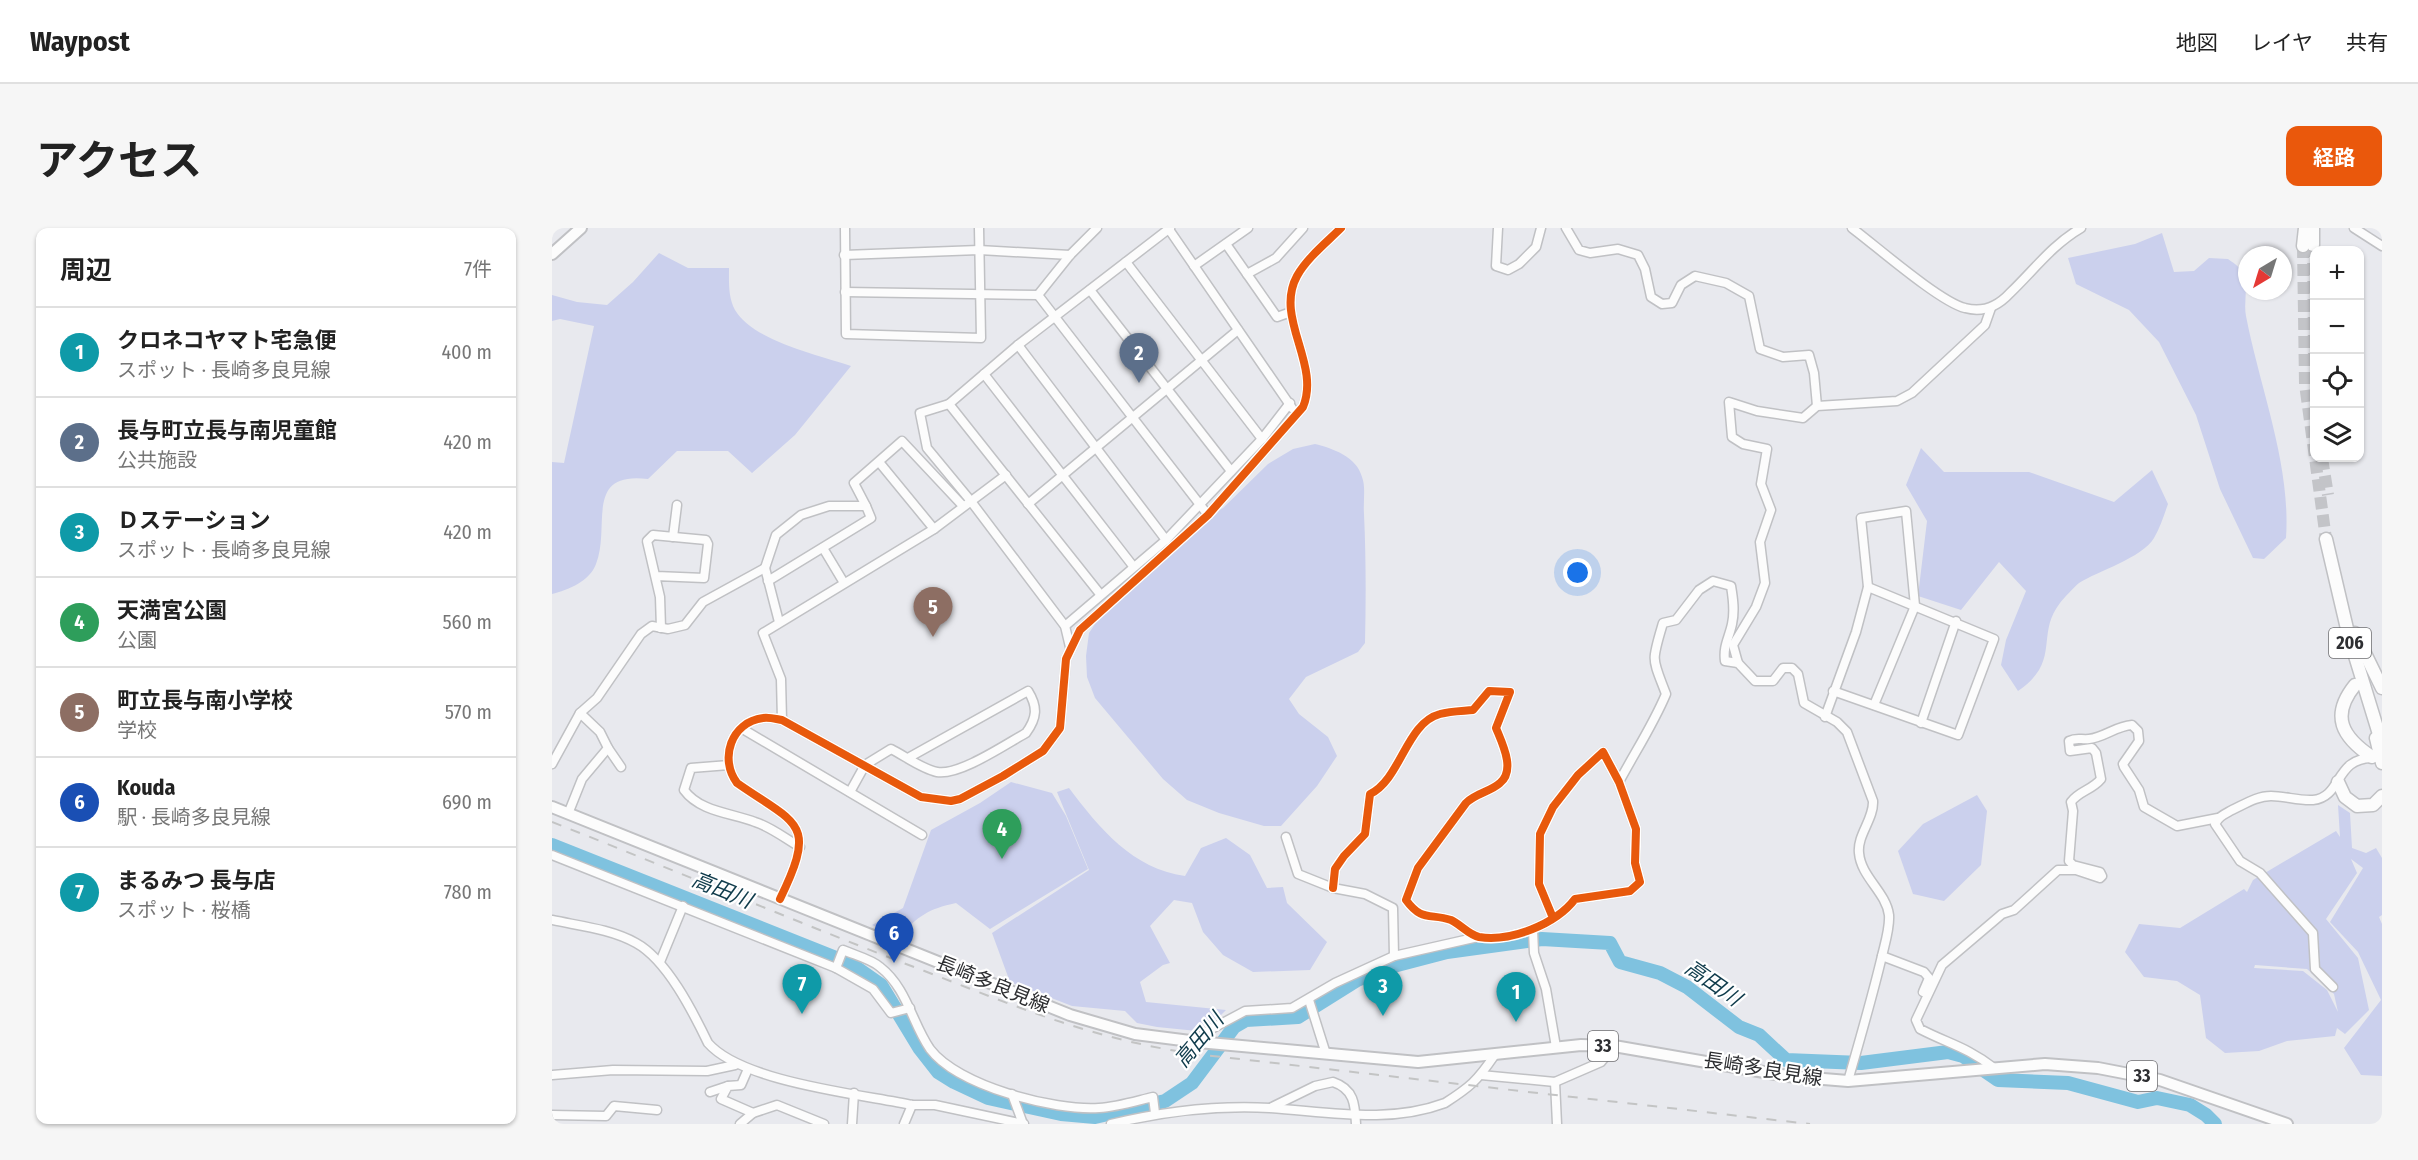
<!DOCTYPE html>
<html lang="ja">
<meta charset="utf-8">
<style>
body{margin:0;font-family:"Fira Sans Condensed","Noto Sans JP",sans-serif;background:#f6f6f6;color:#222}
.controls{position:absolute;right:18px;top:18px;display:grid;overflow:hidden;border-radius:12px;box-shadow:0 2px 4px #0004}
.controls button{width:54px;height:54px;display:grid;place-items:center;padding:0;border:0;border-bottom:2px solid #e0e0e0;background:#fff;color:#222;font:30px sans-serif}
.compass{position:absolute;left:1686px;top:18px;width:54px;height:54px;border-radius:50%;background:#fff;box-shadow:0 2px 4px #0004;rotate:218deg}
.you{position:absolute;left:1026px;top:345px;width:21px;height:21px;margin:-15px;border:4px solid #fff;border-radius:50%;background:#1a73e8;box-shadow:0 0 0 9px #1a73e833}
.badge{display:grid;place-items:center;width:39px;height:39px;border-radius:50%;background:#ea580c;color:#fff;font-size:20px;font-weight:700}
.pin{position:absolute;translate:-50% -50px;filter:drop-shadow(0 2px 3px #0008)}
.pin::after{content:'';position:absolute;top:32px;width:21px;height:18px;background:inherit;clip-path:polygon(0 0,100% 0,50% 100%)}
.list{margin:0;padding:0;list-style:none}
h2{display:flex;justify-content:space-between;align-items:center;height:78px;margin:0;padding:0 24px;font-size:26px}
h2 small{font-size:20px;font-weight:400;color:#767676}
.list li{display:grid;grid-template-columns:39px 1fr auto;gap:18px;align-items:center;box-sizing:border-box;height:90px;padding:0 24px;border-top:2px solid #e0e0e0}
.list b{display:block;font-size:22px;white-space:nowrap}
.list p{margin:0;font-size:20px;white-space:nowrap;color:#767676}
.list em{font-size:20px;font-style:normal;color:#767676}
.icon{flex:none;width:33px;height:33px;fill:none;stroke:currentColor;stroke-width:2;stroke-linecap:round;stroke-linejoin:round}
.map{position:relative;flex:none;width:1830px;height:896px;overflow:hidden;border-radius:12px}
header{display:flex;align-items:center;gap:36px;box-sizing:border-box;height:84px;padding:0 30px;background:#fff;border-bottom:2px solid #e0e0e0}
header strong{font-size:28px}
nav{display:flex;gap:33px;margin-inline-start:auto;font-size:21px}
.intro{display:flex;align-items:center;justify-content:space-between;box-sizing:border-box;height:144px;padding:0 36px}
h1{margin:0;font-size:42px}
.button{padding:15px 27px;border-radius:12px;background:#ea580c;color:#fff;font-size:21px;font-weight:700}
main{display:flex;gap:36px;padding:0 36px}
aside{flex:1;background:#fff;border-radius:12px;box-shadow:0 2px 4px #0004}
.map>svg:first-child{display:block}
.green{fill:#cbd0ed;fill-rule:evenodd}
.lines{fill:none;stroke-linecap:round;stroke-linejoin:round}
.river{stroke:#7fc2df;stroke-width:14}
.highway-tunnel{stroke:#c3c4c8;stroke-width:12;stroke-dasharray:12 6;stroke-linecap:butt}
.minor-casing{stroke:#c0c1c4;stroke-width:11}
.major-casing{stroke:#c0c1c4;stroke-width:14}
.highway-casing{stroke:#c0c1c4;stroke-width:15}
.minor{stroke:#fcfcfc;stroke-width:8}
.major{stroke:#fcfcfc;stroke-width:10}
.highway{stroke:#fcfcfc;stroke-width:12}
.rail{stroke:#c3c4c4;stroke-width:2;stroke-dasharray:10 10;stroke-linecap:butt}
.cycleway-casing{stroke:#fff;stroke-width:11}
.cycleway{stroke:#e8590c;stroke-width:8}
.labels{text-anchor:middle;dominant-baseline:central;stroke-width:4.5;stroke-linejoin:round;paint-order:stroke}
.shield{fill:#fff;stroke:#6d6d70;stroke-width:1.5}
.shield-label{font-size:18px;font-weight:bold;fill:#2e2f32}
.street-label{font-size:20px;fill:#2e2f32;stroke:#fff}
.water-label{font-size:21px;font-style:italic;fill:#0f3b4b;stroke:#fff}
</style>
<header>
<strong>Waypost</strong>
<nav><a>地図</a><a>レイヤ</a><a>共有</a></nav>
</header>
<div class="intro"><h1>アクセス</h1><a class="button">経路</a></div>
<main>
<aside>
<h2>周辺<small>7件</small></h2>
<ul class="list">
<li><span class="badge" style="background:#0f9aa8">1</span><div><b>クロネコヤマト宅急便</b><p>スポット · 長崎多良見線</p></div><em>400 m</em></li>
<li><span class="badge" style="background:#5c6f8a">2</span><div><b>長与町立長与南児童館</b><p>公共施設</p></div><em>420 m</em></li>
<li><span class="badge" style="background:#0f9aa8">3</span><div><b>Ｄステーション</b><p>スポット · 長崎多良見線</p></div><em>420 m</em></li>
<li><span class="badge" style="background:#2e9e5b">4</span><div><b>天満宮公園</b><p>公園</p></div><em>560 m</em></li>
<li><span class="badge" style="background:#8d6e63">5</span><div><b>町立長与南小学校</b><p>学校</p></div><em>570 m</em></li>
<li><span class="badge" style="background:#1a4fb4">6</span><div><b>Kouda</b><p>駅 · 長崎多良見線</p></div><em>690 m</em></li>
<li><span class="badge" style="background:#0f9aa8">7</span><div><b>まるみつ 長与店</b><p>スポット · 桜橋</p></div><em>780 m</em></li>
</ul>
</aside>
<div class="map">
<svg width="1830" height="896" viewBox="0 0 1830 896">
<rect width="100%" height="100%" fill="#e8e9ee"/>
<g class="green">
<path d="M 1610,5 L 1622,44 L 1642,43 L 1657,30 L 1676,31 C 1680,34 1687,38 1689,43 C 1698,57 1691,73 1694,88 C 1708,161 1739,236 1734,310 L 1712,331 L 1701,330 L 1668,261 L 1644,187 L 1607,114 L 1577,82 L 1524,56 L 1516,30 L 1583,16 Z"/>
<path d="M 107,25 L 136,40 L 177,40 C 177,54 176,69 183,82 C 201,113 267,127 299,138 L 243,207 L 200,245 L 176,223 L 125,223 L 96,251 C 31,243 59,299 44,336 C 38,353 16,362 0,366 L 0,234 L 12,235 L 42,98 L 8,91 L 0,93 L 0,67 L 25,74 L 55,77 L 81,54 Z"/>
<path d="M 763,216 C 780,220 805,229 810,249 C 814,259 811,274 812,286 C 814,329 814,371 813,415 L 806,424 L 754,449 L 737,471 L 747,486 L 776,509 L 785,528 L 765,558 L 729,598 L 712,598 L 667,585 L 635,572 L 611,551 L 543,470 L 535,449 L 534,428 L 537,405 L 555,378 L 632,302 L 671,280 L 716,236 L 741,221 Z"/>
<path d="M 1369,220 L 1392,244 L 1477,244 L 1562,274 L 1600,242 L 1616,276 C 1612,287 1608,300 1602,310 C 1590,330 1546,343 1527,355 C 1521,360 1513,369 1508,375 C 1483,407 1510,433 1466,463 L 1449,437 L 1454,412 L 1474,363 L 1447,334 L 1409,382 L 1366,368 L 1375,293 L 1354,257 Z"/>
<path d="M 459,554 L 500,565 L 514,588 L 536,641 L 438,701 L 404,675 C 376,681 366,688 347,709 L 320,697 L 351,680 L 379,602 L 428,575 Z"/>
<path d="M 517,560 C 547,600 581,641 633,648 L 649,620 L 674,610 L 698,627 L 715,660 L 731,659 L 735,675 L 775,714 L 758,742 L 701,744 L 671,727 L 651,704 L 640,675 L 622,672 L 598,698 L 618,735 L 611,737 L 588,754 L 594,774 L 674,782 L 667,789 L 645,803 L 605,799 L 585,795 L 573,783 L 520,778 L 458,754 L 440,705 L 537,642 L 505,564 Z"/>
<polygon points="1425,567 1435,583 1429,637 1392,673 1361,666 1346,623 1371,596"/>
<path d="M 1786,577 L 1798,585 L 1800,620 L 1814,625 L 1824,620 L 1830,630 L 1830,687 L 1827,689 L 1830,696 L 1830,848 L 1809,847 L 1792,820 L 1829,772 L 1806,724 L 1778,694 L 1811,640 L 1799,631 L 1805,645 L 1774,691 L 1806,730 L 1817,782 L 1793,806 L 1785,800 L 1783,808 L 1735,813 L 1707,823 L 1673,825 L 1654,810 L 1648,767 L 1625,753 L 1592,749 L 1573,724 L 1587,696 L 1628,700 L 1692,661 L 1695,664 L 1701,652 L 1784,603 L 1788,609 ZM 1703,737 L 1755,741 L 1782,766 L 1786,784 L 1775,762 L 1751,743 L 1702,740 Z"/>
</g>
<g class="lines">
<polyline class="river" points="0,617 299,736 329,757 368,821 386,844 402,854 436,870 509,886 543,889 613,873 640,855 682,799 694,792 746,789 805,752 830,741 895,724 990,711 1058,715 1068,734 1108,745 1135,759 1187,799 1207,807 1234,832 1309,835 1396,824 1411,828 1446,852 1516,855 1586,874 1605,870 1638,877 1654,887 1663,896"/>
<g class="highway-tunnel">
<polyline points="1761,17 1762,134"/>
<polyline points="1751,18 1753,156 1774,311"/>
<polyline points="1770,230 1776,267"/>
</g>
<g class="minor-casing">
<g id="minor">
<polyline points="293,0 294,106 429,110 427,0"/>
<polyline points="545,0 518,27 486,67 656,287"/>
<polyline points="616,0 740,180"/>
<polyline points="946,0 944,38 956,42 967,36 984,19 989,0"/>
<polyline points="1014,0 1027,22 1038,25 1066,21 1086,27 1093,41 1099,69 1110,76 1120,75 1129,57 1143,48 1174,55 1197,68 1208,121 1231,129 1257,127 1262,145 1265,178"/>
<path d="M 1300,0 C 1324,18 1388,74 1413,80 C 1431,85 1446,78 1458,65 C 1482,42 1500,17 1529,0"/>
<polyline points="1802,0 1830,18"/>
<polyline points="674,16 695,46 724,30 751,0"/>
<polyline points="292,27 427,22 518,27"/>
<polyline points="574,34 710,211"/>
<polyline points="642,38 696,0"/>
<polyline points="695,46 725,89 739,84"/>
<polyline points="538,62 679,243"/>
<polyline points="293,64 486,67"/>
<polyline points="466,117 614,312"/>
<polyline points="432,146 581,338"/>
<polyline points="397,176 548,366"/>
<polyline points="327,234 382,301"/>
<polyline points="476,276 686,102"/>
<polyline points="121,309 125,277"/>
<polyline points="271,320 292,355"/>
<polyline points="104,348 152,350 156,316 154,312 101,307 95,313 108,369 109,400"/>
<polyline points="216,353 319,290 314,278"/>
<polyline points="227,394 213,340 224,307 249,287 277,278 314,278 302,255 350,213 411,278"/>
<polyline points="513,398 614,312 710,211 738,175"/>
<polyline points="518,419 513,398 418,272 375,220 368,185 397,176 466,117 618,0"/>
<polyline points="1186,435 1181,417 1204,379 1213,355 1208,314 1219,282 1209,256 1215,221 1191,216 1180,209 1177,174 1205,183 1251,190 1265,178 1345,173 1360,165 1433,97 1439,80"/>
<polyline points="1281,463 1406,507 1442,411 1316,359"/>
<polyline points="1273,489 1304,404 1316,359 1309,290 1354,283 1363,378 1322,477"/>
<polyline points="230,492 229,451 211,405 382,301 454,247"/>
<polyline points="1369,495 1404,393"/>
<polyline points="189,500 370,607"/>
<polyline points="56,520 69,539"/>
<polyline points="0,536 28,485 45,470 89,406 100,398 116,401 133,397 151,374 213,340"/>
<path d="M 177,537 L 139,540 L 132,562 C 148,584 180,585 203,594 C 219,599 234,611 248,619"/>
<path d="M 1067,554 C 1083,524 1101,497 1114,466 C 1100,429 1099,435 1111,395 L 1124,392 L 1147,362 L 1161,353 L 1179,358 C 1181,370 1183,383 1180,396 C 1177,410 1171,418 1173,433 L 1186,435 L 1203,453 L 1221,453 L 1231,440 L 1240,440 L 1246,446 L 1252,475 L 1285,494 L 1295,504 L 1321,573 C 1322,591 1305,607 1307,625 C 1309,649 1334,664 1337,687 C 1338,700 1333,715 1330,728 C 1320,770 1308,811 1296,853"/>
<path d="M 298,564 L 313,537 L 339,521 C 353,528 370,541 385,544 C 407,548 454,516 474,505 C 485,490 486,479 476,463 L 356,530"/>
<polyline points="16,586 30,551 56,520 48,504 28,485"/>
<polyline points="734,609 746,646 781,660 813,666 841,680 842,728"/>
<polyline points="0,627 284,740 321,761 339,785 358,780"/>
<path d="M 781,660 L 783,641 L 792,628 L 813,606 L 818,566 C 849,551 854,495 888,486 C 898,483 910,483 921,482 L 937,463 L 958,464 L 944,500 C 950,515 964,542 948,555 C 938,564 924,565 914,575 L 866,640 L 854,672 C 870,694 878,685 899,692 C 908,696 917,707 927,709 C 959,714 1004,696 1023,671 L 1078,663 L 1088,654 L 1083,635 L 1084,601 L 1067,554 L 1051,524 L 1026,547 L 1001,579 L 988,606 L 987,656 L 1001,690"/>
<path d="M 228,671 C 266,593 245,597 185,555 C 167,531 179,494 211,490 C 217,489 224,491 230,492 L 369,569 L 399,573 L 408,571 L 451,548 L 491,523 L 508,500 L 514,431 L 528,402 L 656,287 L 751,179 C 769,136 722,90 745,48 C 755,30 775,14 789,0"/>
<path d="M 0,692 C 28,698 59,701 84,715 C 115,732 141,784 156,815 C 190,854 307,866 360,877 L 383,877 L 472,896"/>
<polyline points="981,702 982,725 994,761 1004,819"/>
<polyline points="1330,728 1372,744 1377,750 1371,764"/>
<polyline points="108,734 131,678"/>
<path d="M 284,740 L 291,722 C 302,727 319,731 328,739 C 355,760 360,795 378,821 C 406,858 502,883 547,880 C 565,879 584,873 601,869 L 603,885"/>
<path d="M 1781,759 L 1763,741 L 1761,705 L 1708,645 L 1688,633 L 1663,596 C 1667,588 1673,586 1680,582 C 1693,576 1705,568 1719,568 C 1733,568 1747,573 1761,572 C 1791,569 1782,529 1822,530"/>
<polyline points="757,772 774,826"/>
<polyline points="646,814 652,805 693,783 740,780 783,755 842,728 926,709"/>
<path d="M 1442,840 C 1415,819 1397,816 1368,801 L 1364,792 L 1390,737 L 1450,686 L 1462,682 L 1506,642 L 1524,642 L 1548,650 L 1550,648 L 1548,644 L 1521,637 L 1517,633 L 1521,583 L 1519,574 C 1527,563 1540,562 1549,551 L 1544,525 L 1540,520 L 1518,523 L 1517,513 C 1525,509 1529,512 1537,511 C 1553,509 1564,498 1580,497 L 1586,503 L 1587,513 L 1571,536 L 1572,539 L 1587,562 L 1592,579 L 1625,598 L 1666,590"/>
<polyline points="196,841 189,857 176,858 169,871 201,885 225,877 272,896"/>
<polyline points="0,847 61,842 155,843 183,837"/>
<polyline points="929,847 1003,854 1049,834 1062,818"/>
<polyline points="1003,854 1005,896"/>
<polyline points="158,864 176,858"/>
<polyline points="460,866 471,896"/>
<path d="M 720,879 L 763,858 L 781,854 C 802,861 803,876 804,896"/>
<polyline points="0,887 54,888 62,878 105,882"/>
<polyline points="188,896 201,885"/>
<polyline points="300,896 302,865"/>
<polyline points="352,896 360,877"/>
<path d="M 559,896 C 613,883 663,877 718,880 C 778,884 837,896 893,875 C 918,859 925,853 942,828"/>
</g>
</g>
<g class="major-casing">
<g id="major">
<polyline points="0,26 29,0"/>
<polyline points="0,579 518,787 583,806 646,814 866,834 1029,817 1062,818 1235,848 1296,853 1493,836 1546,840 1608,852 1735,896"/>
</g>
</g>
<g class="highway-casing">
<g id="highway">
<polyline points="1761,17 1761,0"/>
<polyline points="1751,18 1753,0"/>
<polyline points="1774,311 1796,405 1830,516"/>
<polyline points="1803,405 1830,460"/>
<path d="M 1803,457 C 1778,488 1790,509 1820,529"/>
<polyline points="1824,510 1830,535"/>
<polyline points="1786,554 1793,569 1805,578 1821,577 1830,568"/>
</g>
</g>
<use href="#minor" class="minor"/>
<use href="#major" class="major"/>
<use href="#highway" class="highway"/>
<path class="rail" d="M 0,594 C 125,643 249,696 375,744 C 470,781 549,814 652,827 L 1258,896"/>
<g class="cycleway-casing">
<g id="cycleway">
<path d="M 781,660 L 783,641 L 792,628 L 813,606 L 818,566 C 849,551 854,495 888,486 C 898,483 910,483 921,482 L 937,463 L 958,464 L 944,500 C 950,515 964,542 948,555 C 938,564 924,565 914,575 L 866,640 L 854,672 C 870,694 878,685 899,692 C 908,696 917,707 927,709 C 959,714 1004,696 1023,671 L 1078,663 L 1088,654 L 1083,635 L 1084,601 L 1067,554 L 1051,524 L 1026,547 L 1001,579 L 988,606 L 987,656 L 1001,690"/>
<path d="M 228,671 C 266,593 245,597 185,555 C 167,531 179,494 211,490 C 217,489 224,491 230,492 L 369,569 L 399,573 L 408,571 L 451,548 L 491,523 L 508,500 L 514,431 L 528,402 L 656,287 L 751,179 C 769,136 722,90 745,48 C 755,30 775,14 789,0"/>
</g>
</g>
<use href="#cycleway" class="cycleway"/>
</g>
<g class="labels">
<g class="shield">
<rect x="1777" y="400" width="42" height="30" rx="4.5"/>
<rect x="1036" y="803" width="30" height="30" rx="4.5"/>
<rect x="1575" y="833" width="30" height="30" rx="4.5"/>
</g>
<g class="shield-label">
<text x="1798" y="415">206</text>
<text x="1051" y="818">33</text>
<text x="1590" y="848">33</text>
</g>
<g class="street-label">
<text transform="translate(441 756) rotate(22)">長崎多良見線</text>
<text transform="translate(1211 841) rotate(9)">長崎多良見線</text>
</g>
<g class="water-label">
<text transform="translate(170 662) rotate(22)">高田川</text>
<text transform="translate(1161 755) rotate(35)">高田川</text>
<text transform="translate(647 812) rotate(-50)">高田川</text>
</g>
</g>
</svg>
<div class="controls">
<button>+</button>
<button>−</button>
<button><svg class="icon" aria-label="locate" viewBox="0 0 24 24"><circle cx="12" cy="12" r="6"/><path d="M12 2v4M12 18v4M2 12h4M18 12h4"/></svg></button>
<button><svg class="icon" aria-label="layers" viewBox="0 0 24 24"><path d="M12 4l9 5-9 5-9-5zM3 14l9 5 9-5"/></svg></button>
</div>
<svg class="compass" viewBox="-18 -18 36 36"><path d="M0-13l5 13h-10z" fill="#e53935"/><path d="M0 13l5-13h-10z" fill="#767676"/></svg>
<div class="you"></div>
<div class="pin badge" style="left:964px;top:794px;background:#0f9aa8">1</div>
<div class="pin badge" style="left:587px;top:155px;background:#5c6f8a">2</div>
<div class="pin badge" style="left:831px;top:788px;background:#0f9aa8">3</div>
<div class="pin badge" style="left:450px;top:631px;background:#2e9e5b">4</div>
<div class="pin badge" style="left:381px;top:409px;background:#8d6e63">5</div>
<div class="pin badge" style="left:342px;top:735px;background:#1a4fb4">6</div>
<div class="pin badge" style="left:250px;top:786px;background:#0f9aa8">7</div>
</div>
</main>
